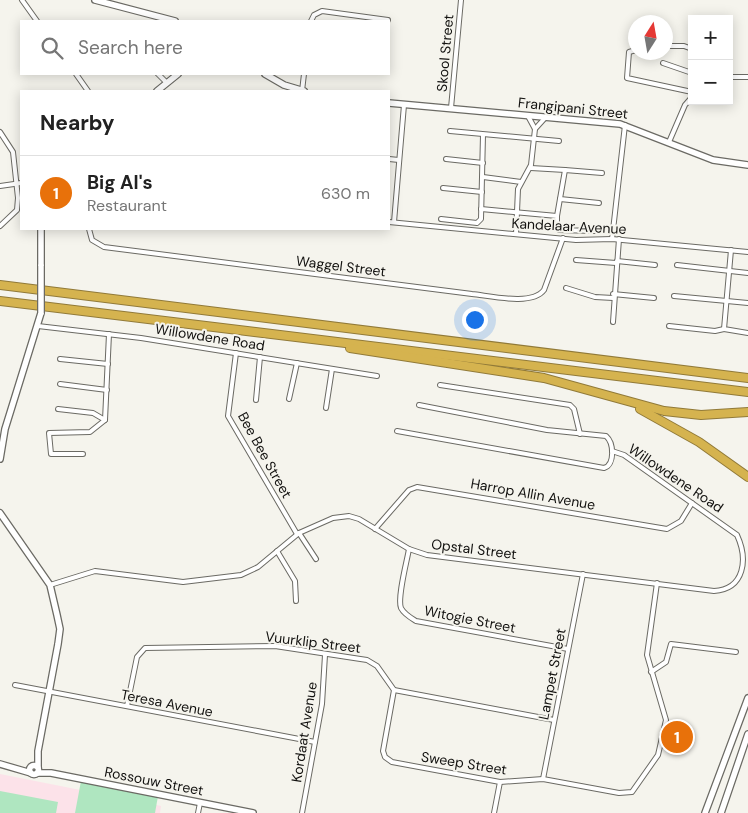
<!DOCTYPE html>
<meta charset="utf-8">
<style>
body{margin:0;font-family:"DM Sans",sans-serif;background:#f6f6f6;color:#222}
.controls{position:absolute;right:15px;top:15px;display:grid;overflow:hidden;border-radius:0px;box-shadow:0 2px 12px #0003}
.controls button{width:45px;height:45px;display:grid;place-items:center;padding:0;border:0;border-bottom:1px solid #e0e0e0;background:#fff;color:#222;font:25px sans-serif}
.compass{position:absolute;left:628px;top:15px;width:45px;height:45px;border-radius:50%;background:#fff;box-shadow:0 2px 12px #0003;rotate:11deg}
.you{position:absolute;left:474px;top:319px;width:18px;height:18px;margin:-12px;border:4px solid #fff;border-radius:50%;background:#1a73e8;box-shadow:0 0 0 8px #1a73e833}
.badge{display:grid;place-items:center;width:32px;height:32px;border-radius:50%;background:#6c5123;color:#fff;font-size:16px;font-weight:700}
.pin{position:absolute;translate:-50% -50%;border:2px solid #fff;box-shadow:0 1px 5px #0006}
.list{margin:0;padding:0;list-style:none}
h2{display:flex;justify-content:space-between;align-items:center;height:65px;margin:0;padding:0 20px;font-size:21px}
h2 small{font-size:16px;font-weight:400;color:#767676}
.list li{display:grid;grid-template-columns:32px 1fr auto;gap:15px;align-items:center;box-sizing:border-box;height:75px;padding:0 20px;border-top:1px solid #e0e0e0}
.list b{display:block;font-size:19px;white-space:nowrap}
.list p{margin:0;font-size:16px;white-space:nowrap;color:#767676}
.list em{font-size:16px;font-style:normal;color:#767676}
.icon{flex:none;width:28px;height:28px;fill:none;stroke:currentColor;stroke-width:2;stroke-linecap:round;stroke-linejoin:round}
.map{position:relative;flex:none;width:748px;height:813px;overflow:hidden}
.search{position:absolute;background:#fff;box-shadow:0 2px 12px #0003;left:20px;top:20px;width:370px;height:55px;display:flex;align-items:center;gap:12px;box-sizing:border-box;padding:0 18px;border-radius:0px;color:#767676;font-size:19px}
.panel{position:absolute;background:#fff;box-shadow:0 2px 12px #0003;left:20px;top:90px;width:370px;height:140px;border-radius:0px}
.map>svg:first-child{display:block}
.education{fill:#fce2e9}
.green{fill:#afe6c0}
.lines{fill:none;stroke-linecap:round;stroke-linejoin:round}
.street-casing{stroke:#6b6a64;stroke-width:6}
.secondary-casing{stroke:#6b6a64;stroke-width:8}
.highway-casing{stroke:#917a39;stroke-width:10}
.street{stroke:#fff;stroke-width:4}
.secondary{stroke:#fff;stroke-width:5.5}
.highway{stroke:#d5b34f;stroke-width:8}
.secondary-bridge-casing{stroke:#6b6a64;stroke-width:8;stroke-linecap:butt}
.secondary-bridge{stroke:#fff;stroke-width:5.5}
.labels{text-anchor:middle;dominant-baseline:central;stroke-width:4;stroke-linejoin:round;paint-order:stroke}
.street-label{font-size:14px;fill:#12110f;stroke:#f5f4ed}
</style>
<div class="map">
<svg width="748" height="813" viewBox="0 0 748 813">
<rect width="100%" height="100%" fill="#f5f4ed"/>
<polygon class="education" points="0,774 161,806 160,813 0,813"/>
<g class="green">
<polygon points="81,781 158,796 155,813 75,813"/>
<polygon points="0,791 58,802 56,813 0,813"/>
</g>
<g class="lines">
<g class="street-casing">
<g id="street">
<polyline points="22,0 37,21"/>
<polyline points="311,21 314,15 322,11 388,20"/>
<polyline points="666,46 684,46 692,49"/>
<polyline points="636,50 629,52 627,78 692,92"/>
<polyline points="663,63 692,73"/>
<polyline points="76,74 88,91"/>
<polyline points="158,74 167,83"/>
<polyline points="729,77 748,77"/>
<polyline points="302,91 304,74"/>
<polyline points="451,108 461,0"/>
<polyline points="535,129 545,118"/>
<polyline points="450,131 559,141"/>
<polyline points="0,132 13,152 18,198 17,210 0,226"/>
<polyline points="669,142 685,105 692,97"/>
<polyline points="389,159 399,160"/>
<polyline points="446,159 483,163"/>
<polyline points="531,168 565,170"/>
<polyline points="483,177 521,182"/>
<polyline points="0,186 21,183"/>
<polyline points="443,188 482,192"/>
<polyline points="560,199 599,203"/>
<polyline points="481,209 557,216 557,226 559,230 595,231"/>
<polyline points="557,216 565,170 602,173"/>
<polyline points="441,219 477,223 481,219 483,135"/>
<polyline points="389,222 576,240 612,239 748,252"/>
<polyline points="394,222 404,105"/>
<path d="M 89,229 L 92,240 L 104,247 L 472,294 C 491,296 532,306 544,290 L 563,238"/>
<polyline points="516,234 518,189 531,165 535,129 528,116"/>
<polyline points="612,239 625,125"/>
<polyline points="731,250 724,329 748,333"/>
<polyline points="576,260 616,263"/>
<polyline points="617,261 655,265"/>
<polyline points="677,265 748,273"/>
<polyline points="566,288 595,297 613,298"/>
<polyline points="613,294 654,298"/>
<polyline points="674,296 748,303"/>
<polyline points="613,322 619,239"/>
<polyline points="38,326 141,338 377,376"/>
<polyline points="669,326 715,331 724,329"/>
<polyline points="236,353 228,416 297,534"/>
<polyline points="60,359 108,364"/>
<polyline points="60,384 107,390"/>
<polyline points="440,385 570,405 574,409 580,434"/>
<polyline points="289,399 297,363"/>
<polyline points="256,400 260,357"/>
<polyline points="326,408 332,369"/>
<polyline points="58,409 93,413 105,420"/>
<path d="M 397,431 L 604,468 C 615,465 614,443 606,436 L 547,430 L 419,405"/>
<polyline points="83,454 51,454 49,433 90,432 105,420 109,334"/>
<polyline points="375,529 409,490 417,487 667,529 681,521 692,503"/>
<polyline points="299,533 316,559"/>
<path d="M 409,549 C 407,561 397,598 401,608 C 404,614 411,618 416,621 L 568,649"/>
<polyline points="277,551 295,581 296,601"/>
<path d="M 50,585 L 95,571 L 183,582 L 241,575 L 258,567 L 299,533 L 333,518 L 349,516 L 359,519 L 409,549 L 427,555 L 714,591 C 745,589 748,559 737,535 L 624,455 L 612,451"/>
<polyline points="651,672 666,662 671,644 736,652"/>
<polyline points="15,685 315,742"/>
<polyline points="394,690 383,751 385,757 392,762 500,782 543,779 619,793 632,792 658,755 666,720 647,655 657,583"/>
<polyline points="127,706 137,657 145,648 275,646 367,660 377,666 394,690 554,720"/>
<polyline points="543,779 583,574"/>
<polyline points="198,813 200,803"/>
<polyline points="302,813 322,704 325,655"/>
<polyline points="494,813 500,782"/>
</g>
</g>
<g class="secondary-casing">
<g id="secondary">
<polyline points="95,0 175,21"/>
<polyline points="265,74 284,85 304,91"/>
<polyline points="157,91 178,74"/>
<polyline points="389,103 620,124 713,160 748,165"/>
<polyline points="41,266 41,229"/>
<polyline points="0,459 5,429 41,313"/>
<polyline points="0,513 50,585 57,615 60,629 58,644 38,751 38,767"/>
<polyline points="0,764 31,773"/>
<circle cx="34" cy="770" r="4.5"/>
<polyline points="37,773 51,773 253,813"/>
<polyline points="705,813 748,698"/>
<polyline points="721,813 748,734"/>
</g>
</g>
<g class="highway-casing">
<g id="highway">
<polyline points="0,285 748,378"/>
<polyline points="0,301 748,392"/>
<polyline points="350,348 544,378 664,411 701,415 748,412"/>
<polyline points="640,409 699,442 748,477"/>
</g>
</g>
<use href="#street" class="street"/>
<use href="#secondary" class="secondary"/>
<use href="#highway" class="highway"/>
<g class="secondary-bridge-casing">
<polyline id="secondary-bridge" points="41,266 41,313"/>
</g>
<use href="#secondary-bridge" class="secondary-bridge"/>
</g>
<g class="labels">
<g class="street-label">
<text transform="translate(445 53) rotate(-85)">Skool Street</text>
<text transform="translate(573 108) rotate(6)">Frangipani Street</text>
<text transform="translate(569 226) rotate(3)">Kandelaar Avenue</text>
<text transform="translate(341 266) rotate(7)">Waggel Street</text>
<text transform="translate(210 337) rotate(9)">Willowdene Road</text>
<text transform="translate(265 455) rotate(61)">Bee Bee Street</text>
<text transform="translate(676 478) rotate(34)">Willowdene Road</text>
<text transform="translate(533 494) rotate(10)">Harrop Allin Avenue</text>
<text transform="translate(474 549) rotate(7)">Opstal Street</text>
<text transform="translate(470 619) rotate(11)">Witogie Street</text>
<text transform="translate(313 642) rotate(7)">Vuurklip Street</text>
<text transform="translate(552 674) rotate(-79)">Lampet Street</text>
<text transform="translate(167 703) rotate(11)">Teresa Avenue</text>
<text transform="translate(304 732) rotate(-81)">Kordaat Avenue</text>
<text transform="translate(464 763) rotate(9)">Sweep Street</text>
<text transform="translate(154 781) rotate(11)">Rossouw Street</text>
</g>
</g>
</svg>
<div class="controls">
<button>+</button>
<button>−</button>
</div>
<svg class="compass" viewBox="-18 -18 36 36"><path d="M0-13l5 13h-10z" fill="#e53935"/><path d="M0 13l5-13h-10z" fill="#767676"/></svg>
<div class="you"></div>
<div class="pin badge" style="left:677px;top:737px;background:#e8710a">1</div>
<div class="search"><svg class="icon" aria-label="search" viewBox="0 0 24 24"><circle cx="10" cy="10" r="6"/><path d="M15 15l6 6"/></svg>Search here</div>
<section class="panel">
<h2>Nearby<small></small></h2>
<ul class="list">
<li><span class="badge" style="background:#e8710a">1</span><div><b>Big Al's</b><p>Restaurant</p></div><em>630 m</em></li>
</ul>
</section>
</div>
